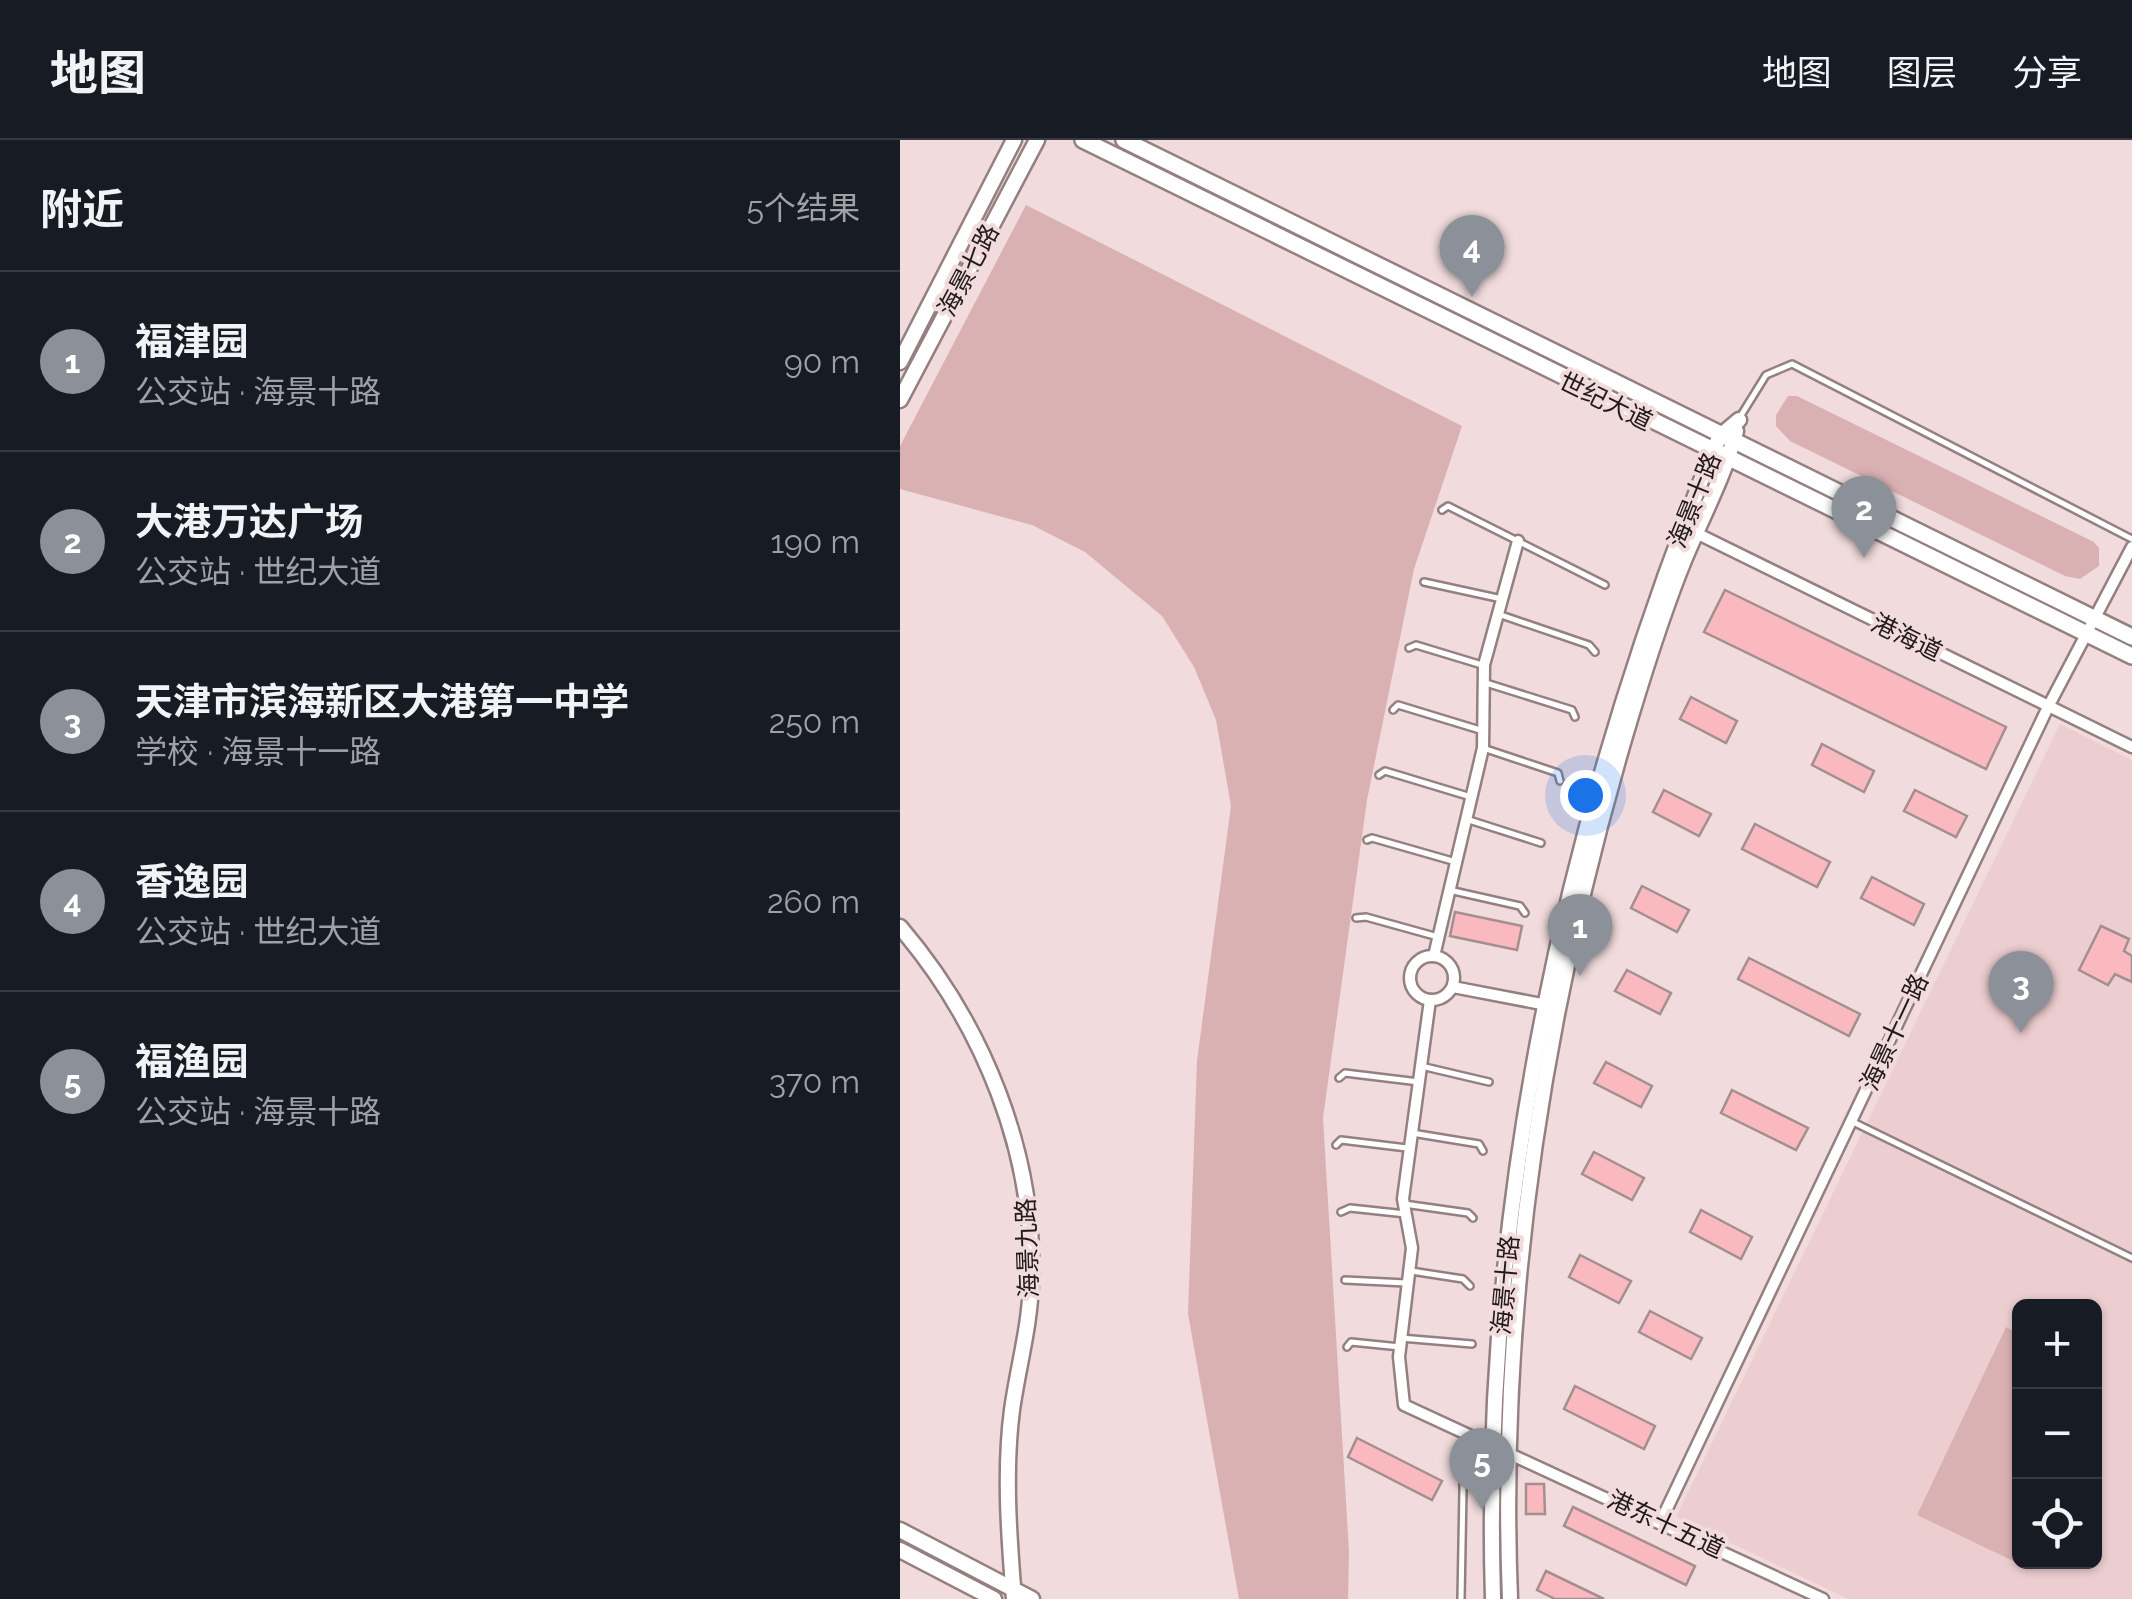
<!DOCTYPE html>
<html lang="zh">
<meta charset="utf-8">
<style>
body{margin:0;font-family:Raleway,"Noto Sans SC",sans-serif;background:#20242c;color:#f1f3f6}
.controls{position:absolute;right:30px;bottom:30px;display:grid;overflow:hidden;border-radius:15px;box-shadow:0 2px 8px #0004}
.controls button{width:90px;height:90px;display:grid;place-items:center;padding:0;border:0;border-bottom:2px solid #363941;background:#171b24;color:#f1f3f6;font:50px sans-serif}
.you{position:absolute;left:685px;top:655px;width:35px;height:35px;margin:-25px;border:8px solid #fff;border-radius:50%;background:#1a73e8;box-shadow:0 0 0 15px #1a73e833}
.badge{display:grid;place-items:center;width:65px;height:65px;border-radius:50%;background:#8c9099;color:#fff;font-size:32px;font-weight:700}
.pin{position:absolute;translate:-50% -82px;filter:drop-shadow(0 2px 5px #0008)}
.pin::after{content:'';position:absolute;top:52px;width:35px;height:30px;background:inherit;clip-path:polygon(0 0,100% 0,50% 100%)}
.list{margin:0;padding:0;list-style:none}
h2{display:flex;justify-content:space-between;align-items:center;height:130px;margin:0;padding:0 40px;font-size:42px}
h2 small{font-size:32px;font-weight:400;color:#9ea1a6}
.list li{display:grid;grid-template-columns:65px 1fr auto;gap:30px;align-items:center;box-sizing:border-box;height:180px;padding:0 40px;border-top:2px solid #363941}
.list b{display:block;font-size:38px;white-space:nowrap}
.list p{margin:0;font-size:32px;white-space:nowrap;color:#9ea1a6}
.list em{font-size:32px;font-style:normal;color:#9ea1a6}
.icon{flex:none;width:55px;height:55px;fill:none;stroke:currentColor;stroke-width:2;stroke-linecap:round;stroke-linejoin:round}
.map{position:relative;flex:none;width:1232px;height:1459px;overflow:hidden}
header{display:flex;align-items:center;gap:60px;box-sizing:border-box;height:140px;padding:0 50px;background:#171b24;border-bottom:2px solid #363941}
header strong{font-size:48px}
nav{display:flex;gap:55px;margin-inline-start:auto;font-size:35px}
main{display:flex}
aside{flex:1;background:#171b24}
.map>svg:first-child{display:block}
.built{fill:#edced0;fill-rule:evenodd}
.green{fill:#dab1b3}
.building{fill:#fab9be;stroke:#a38f90;stroke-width:2.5}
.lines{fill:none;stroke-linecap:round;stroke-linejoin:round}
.lane-casing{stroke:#948081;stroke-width:10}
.street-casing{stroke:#948081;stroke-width:15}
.secondary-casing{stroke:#948081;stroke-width:19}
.primary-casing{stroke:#948081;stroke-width:20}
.lane{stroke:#fff;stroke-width:5}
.street{stroke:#fff;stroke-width:10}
.secondary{stroke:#fff;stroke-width:14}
.primary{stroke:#fff;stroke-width:15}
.labels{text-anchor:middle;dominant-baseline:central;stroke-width:8;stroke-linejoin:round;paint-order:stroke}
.street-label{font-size:25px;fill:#21191a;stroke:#f1dbdc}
</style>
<header>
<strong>地图</strong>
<nav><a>地图</a><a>图层</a><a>分享</a></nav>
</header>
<main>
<aside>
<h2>附近<small>5个结果</small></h2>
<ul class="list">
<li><span class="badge">1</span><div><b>福津园</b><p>公交站 · 海景十路</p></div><em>90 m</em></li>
<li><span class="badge">2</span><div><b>大港万达广场</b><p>公交站 · 世纪大道</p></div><em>190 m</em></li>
<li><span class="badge">3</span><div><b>天津市滨海新区大港第一中学</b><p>学校 · 海景十一路</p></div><em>250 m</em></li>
<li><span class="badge">4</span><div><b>香逸园</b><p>公交站 · 世纪大道</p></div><em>260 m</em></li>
<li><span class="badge">5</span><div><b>福渔园</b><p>公交站 · 海景十路</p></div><em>370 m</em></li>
</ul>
</aside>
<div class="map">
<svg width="1232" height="1459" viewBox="0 0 1232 1459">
<rect width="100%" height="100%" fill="#f1dbdc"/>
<path class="built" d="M 1160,584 L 1232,620 L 1232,1459 L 948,1459 L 776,1377 ZM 1120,1166 L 1194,1166 L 1194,1422 L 1120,1422 Z"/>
<g class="green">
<polygon points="126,65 562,286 514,429 467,660 423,978 449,1412 448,1459 339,1459 288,1174 297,921 331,666 316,580 294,527 262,476 185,412 132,385 0,349 0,306"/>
<polygon points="888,256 897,256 1194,402 1199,408 1199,426 1180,439 1165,436 890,301 876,286 876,275"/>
<polygon points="1106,1187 1119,1194 1120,1422 1136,1422 1132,1430 1017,1375"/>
</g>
<g class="building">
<polygon points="825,450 1106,587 1086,629 804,492"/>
<polygon points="791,557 837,581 826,603 780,579"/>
<polygon points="922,604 974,631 964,652 912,625"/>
<polygon points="764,650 811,674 799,696 753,672"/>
<polygon points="1015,650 1067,676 1056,697 1004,671"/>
<polygon points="855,684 930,722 917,747 842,709"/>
<polygon points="972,737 1024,764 1014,785 961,758"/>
<polygon points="742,746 789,770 777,792 731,768"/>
<polygon points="555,772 622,786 617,810 550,796"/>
<polygon points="1201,786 1229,799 1224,811 1232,816 1232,842 1215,834 1208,845 1179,830"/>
<polygon points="849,818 960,874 949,896 838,839"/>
<polygon points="727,830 771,853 760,874 715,851"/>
<polygon points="706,922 752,946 741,967 694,943"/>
<polygon points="832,950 908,988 896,1010 821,973"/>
<polygon points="694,1012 744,1038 732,1060 682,1034"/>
<polygon points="801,1070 852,1097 841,1119 790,1092"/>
<polygon points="680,1115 731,1141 719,1163 669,1137"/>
<polygon points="750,1171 802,1198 791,1219 739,1192"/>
<polygon points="675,1246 755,1286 744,1309 664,1269"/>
<polygon points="457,1298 542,1341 532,1360 448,1317"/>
<polygon points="626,1344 644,1344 645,1374 626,1374"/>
<polygon points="673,1367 795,1426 786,1445 664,1386"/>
<polygon points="646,1431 704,1459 655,1459 637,1450"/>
</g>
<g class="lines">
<g class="lane-casing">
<g id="lane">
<polyline points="840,277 866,235 892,224 1232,399"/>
<polyline points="542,370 548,366 705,445"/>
<polyline points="524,442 602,459"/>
<polyline points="601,475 689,505 695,512"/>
<polyline points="509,508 516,505 582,525"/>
<polyline points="586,543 672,570 675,577"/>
<polyline points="493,570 498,565 580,590"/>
<polyline points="583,608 658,633 660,641"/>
<polyline points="479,635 485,631 571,657"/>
<polyline points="569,680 641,703"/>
<polyline points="467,700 472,698 556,722"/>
<polyline points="549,750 620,766 625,773"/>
<polyline points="456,778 466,777 538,797"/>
<polyline points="521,926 589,942"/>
<polyline points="439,938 445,933 519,942"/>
<polyline points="951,981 1232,1118"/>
<polyline points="512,993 579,1004 583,1011"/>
<polyline points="436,1005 441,1000 507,1008"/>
<polyline points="504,1064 568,1073 573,1078"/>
<polyline points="441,1072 450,1068 506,1074"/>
<polyline points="511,1131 563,1139 570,1146"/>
<polyline points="445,1140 506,1143"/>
<polyline points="501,1198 572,1204"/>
<polyline points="447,1207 451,1202 500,1207"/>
<polyline points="561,1459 564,1295"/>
</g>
</g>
<g class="street-casing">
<g id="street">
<polyline points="792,391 1232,607"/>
<polyline points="534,816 583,608 584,525 618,401"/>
<circle cx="532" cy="838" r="22"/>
<polyline points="553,847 652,866"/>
<polyline points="530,860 503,1059 512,1108 499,1217 504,1265 923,1459"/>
<polyline points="761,1381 1148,567 1232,407"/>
</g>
</g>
<g class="secondary-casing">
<g id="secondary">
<polyline points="0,222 114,0"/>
<polyline points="0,260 137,0"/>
<path d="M 0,787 C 83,884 136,1014 131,1142 C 130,1186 118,1227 112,1270 C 104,1331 109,1397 114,1459"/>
<polyline points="0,1390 132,1459"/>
<polyline points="0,1410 94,1459"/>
<path d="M 593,1459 C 581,1065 666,677 812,313 L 820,296 L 839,280"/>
<path d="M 610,1459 C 598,1160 645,862 731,576 C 747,523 764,469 785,418 C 802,377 825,335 836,291"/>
</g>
</g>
<g class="primary-casing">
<g id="primary">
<polyline points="183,0 1232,516"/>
<polyline points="224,0 1232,497"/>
</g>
</g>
<use href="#lane" class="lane"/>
<use href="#street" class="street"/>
<use href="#secondary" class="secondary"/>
<use href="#primary" class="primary"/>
</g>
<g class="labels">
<g class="street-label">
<text transform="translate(68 130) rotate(-62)">海景七路</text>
<text transform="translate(706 261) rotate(26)">世纪大道</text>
<text transform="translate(794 360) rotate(-68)">海景十路</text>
<text transform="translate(1007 497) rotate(26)">港海道</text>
<text transform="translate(994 892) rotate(-65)">海景十一路</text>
<text transform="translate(127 1108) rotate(-92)">海景九路</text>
<text transform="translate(605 1145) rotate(-85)">海景十路</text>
<text transform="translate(766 1384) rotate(25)">港东十五道</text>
</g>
</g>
</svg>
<div class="controls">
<button>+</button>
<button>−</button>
<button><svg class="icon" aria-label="locate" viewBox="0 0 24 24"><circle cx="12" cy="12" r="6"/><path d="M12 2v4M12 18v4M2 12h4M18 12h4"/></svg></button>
</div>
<div class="you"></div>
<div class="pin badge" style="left:680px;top:836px">1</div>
<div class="pin badge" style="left:964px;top:418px">2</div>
<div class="pin badge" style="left:1121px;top:893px">3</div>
<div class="pin badge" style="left:572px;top:157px">4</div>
<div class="pin badge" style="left:582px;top:1370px">5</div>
</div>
</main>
